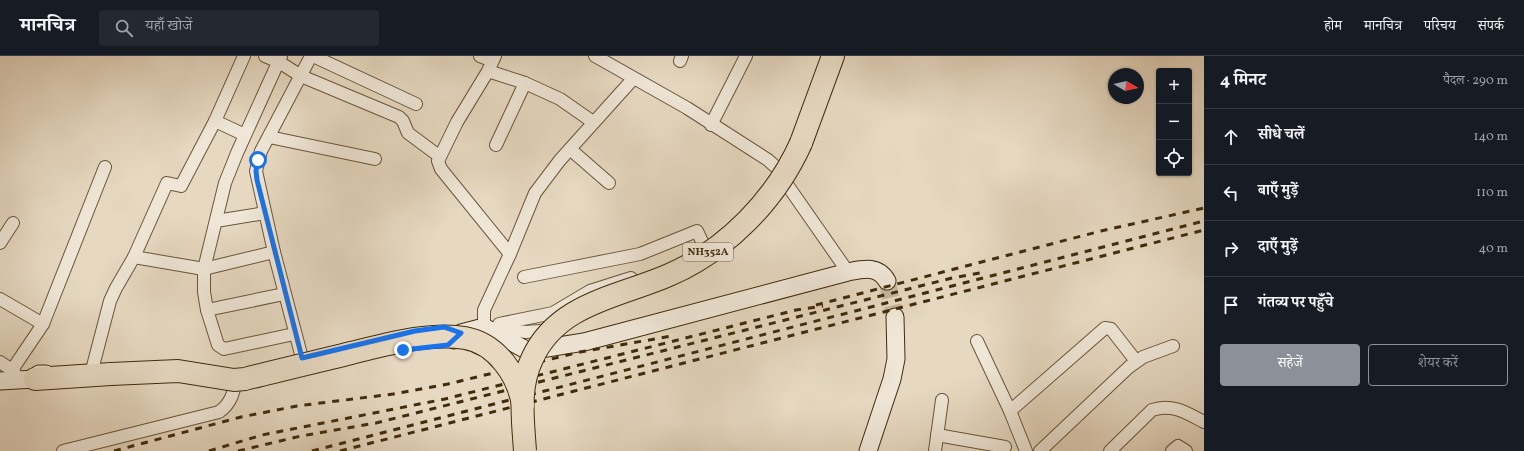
<!DOCTYPE html>
<html lang="hi">
<meta charset="utf-8">
<style>
body{margin:0;font-family:Vollkorn,"Noto Serif Devanagari",serif;background:#242831;color:#f1f3f6}
.controls{position:absolute;right:12px;top:12px;display:grid;overflow:hidden;border-radius:4px;box-shadow:0 1px 3px #0004}
.controls button{width:36px;height:36px;display:grid;place-items:center;padding:0;border:0;border-bottom:1px solid #363941;background:#171b24;color:#f1f3f6;font:20px sans-serif}
.compass{position:absolute;left:1108px;top:12px;width:36px;height:36px;border-radius:50%;background:#171b24;box-shadow:0 1px 3px #0004;rotate:99deg}
.stop{position:absolute;width:12px;height:12px;margin:-9px;border:3px solid #1a73e8;border-radius:50%;background:#fff}
.stop.end{background:#1a73e8;border-color:#fff;box-shadow:0 1px 4px #0008}
.list{margin:0;padding:0;list-style:none}
h2{display:flex;justify-content:space-between;align-items:center;height:52px;margin:0;padding:0 16px;font-size:17px}
h2 small{font-size:13px;font-weight:400;color:#9ea1a6}
.list li{display:grid;grid-template-columns:26px 1fr auto;gap:12px;align-items:center;box-sizing:border-box;height:56px;padding:0 16px;border-top:1px solid #363941}
.list b{display:block;font-size:15px;white-space:nowrap}
.list em{font-size:13px;font-style:normal;color:#9ea1a6}
.actions{display:flex;gap:8px;padding:12px 16px}
.actions a{flex:1;padding:9px 0;border:1px solid #8c9099;border-radius:4px;text-align:center;font-size:14px;color:#8c9099}
.actions .main{background:#8c9099;color:#fff}
.icon{flex:none;width:22px;height:22px;fill:none;stroke:currentColor;stroke-width:2;stroke-linecap:round;stroke-linejoin:round}
.map{position:relative;flex:none;width:1204px;height:395px;overflow:hidden}
header{display:flex;align-items:center;gap:24px;box-sizing:border-box;height:56px;padding:0 20px;background:#171b24;border-bottom:1px solid #363941}
header strong{font-size:19px}
nav{display:flex;gap:22px;margin-inline-start:auto;font-size:14px}
.search{width:280px;height:36px;background:#242831;display:flex;align-items:center;gap:10px;box-sizing:border-box;padding:0 14px;border-radius:4px;color:#9ea1a6;font-size:15px}
main{display:flex}
aside{flex:1;background:#171b24}
.map>svg:first-child{display:block}
.lines{fill:none;stroke-linecap:round;stroke-linejoin:round}
.secondary-tunnel{stroke:#c5b59c;stroke-width:17;stroke-dasharray:17 8;stroke-linecap:butt}
.street-casing{stroke:#6a5638;stroke-width:14}
.secondary-casing{stroke:#412b0a;stroke-width:19}
.highway-casing{stroke:#412b0a;stroke-width:24}
.street{stroke:#efe6d7;stroke-width:12}
.secondary{stroke:#efe6d7;stroke-width:17}
.highway{stroke:#e6d8c1;stroke-width:22}
.rail{stroke:#412b0a;stroke-width:3;stroke-dasharray:7 7;stroke-linecap:butt}
.highway-bridge-casing{stroke:#412b0a;stroke-width:24;stroke-linecap:butt}
.highway-bridge{stroke:#e6d8c1;stroke-width:22}
.route{stroke:#1a73e8;stroke-width:5}
.labels{text-anchor:middle;dominant-baseline:central;stroke-width:4;stroke-linejoin:round;paint-order:stroke}
.shield{fill:#efe6d7;stroke:#756348;stroke-width:1}
.shield-label{font-size:11px;font-weight:bold;fill:#412b0a}
</style>
<header>
<strong>मानचित्र</strong>
<div class="search"><svg class="icon" aria-label="search" viewBox="0 0 24 24"><circle cx="10" cy="10" r="6"/><path d="M15 15l6 6"/></svg>यहाँ खोजें</div>
<nav><a>होम</a><a>मानचित्र</a><a>परिचय</a><a>संपर्क</a></nav>
</header>
<main>
<div class="map">
<svg width="1204" height="395" viewBox="0 0 1204 395">
<rect width="100%" height="100%" fill="#e6d8c1"/>
<filter id="stains"><feTurbulence type="fractalNoise" baseFrequency=".005" numOctaves="4"/><feColorMatrix values="0 0 0 0 .2 0 0 0 0 .09 0 0 0 0 .02 0 0 0 .5 -.17"/></filter>
<radialGradient id="worn" r=".72"><stop offset=".6" stop-color="#630" stop-opacity="0"/><stop offset="1" stop-color="#630" stop-opacity=".3"/></radialGradient>
<g class="lines">
<polyline class="secondary-tunnel" points="887,225 895,261"/>
<g class="street-casing">
<g id="street">
<polyline points="265,0 279,6 301,20 399,61 403,65 408,77 439,100"/>
<polyline points="281,0 237,97 225,127 204,213 204,236 207,254 218,289 224,293 294,278"/>
<polyline points="313,0 416,48"/>
<polyline points="480,0 492,5"/>
<polyline points="495,0 488,15 457,66 438,105 441,113 510,198"/>
<polyline points="595,0 687,52 768,104 778,113"/>
<polyline points="680,5 682,0"/>
<polyline points="488,15 525,27 560,43 593,66"/>
<polyline points="215,65 245,79"/>
<polyline points="711,69 746,0"/>
<polyline points="269,81 375,103"/>
<polyline points="496,89 525,27"/>
<polyline points="570,93 609,127"/>
<polyline points="788,130 848,216"/>
<polyline points="216,165 265,157"/>
<polyline points="0,187 13,167"/>
<polyline points="134,201 204,213 274,196"/>
<polyline points="524,221 640,198 697,175 704,190"/>
<polyline points="0,243 43,268"/>
<polyline points="207,254 284,238"/>
<polyline points="499,268 553,257 590,235 631,222"/>
<polyline points="484,271 484,254 510,198 535,137 560,104 633,23"/>
<polyline points="491,272 526,276 552,274"/>
<polyline points="977,285 1010,355 1026,395"/>
<polyline points="302,302 274,196 256,115 261,95 311,0"/>
<polyline points="0,306 12,314 16,319"/>
<polyline points="12,314 43,268 105,111"/>
<polyline points="92,314 110,245 116,232 134,201 167,127 181,130 215,65 244,0"/>
<polyline points="1010,355 1105,272 1111,273 1136,305"/>
<polyline points="937,379 1005,391"/>
<path d="M 63,395 L 219,356 C 232,347 234,335 237,319"/>
<polyline points="935,395 942,344"/>
<polyline points="1040,395 1129,311 1143,301 1173,290"/>
<path d="M 1110,395 L 1152,354 C 1172,347 1187,357 1204,366"/>
<polyline points="1172,395 1178,390 1186,395"/>
</g>
</g>
<g class="secondary-casing">
<g id="secondary">
<path d="M 454,284 L 461,277 L 484,271 L 528,295 L 584,286 L 848,216 C 863,213 878,209 887,225"/>
<polyline points="0,325 35,323 39,318 46,318"/>
<polyline points="868,395 892,323 896,303 895,261"/>
</g>
</g>
<g class="highway-casing">
<g id="highway">
<polyline points="801,87 833,0"/>
<polyline points="35,323 111,318"/>
</g>
</g>
<use href="#street" class="street"/>
<use href="#secondary" class="secondary"/>
<use href="#highway" class="highway"/>
<g class="rail">
<polyline points="816,249 1101,175 1204,152"/>
<polyline points="114,395 241,361 297,350 393,338 448,328 580,296 672,280"/>
<polyline points="209,395 262,379 445,343 733,270 796,254 823,250"/>
<polyline points="238,395 301,380 376,367 952,222 985,216"/>
<polyline points="312,395 1204,165"/>
<polyline points="340,395 1204,174"/>
</g>
<g class="highway-bridge-casing">
<g id="highway-bridge">
<path d="M 111,318 L 178,315 L 234,324 L 245,323 C 280,314 315,306 351,297 C 385,289 429,276 465,282 C 497,288 518,319 523,349"/>
<path d="M 525,395 C 523,364 518,332 532,303 C 557,247 619,241 669,219 C 727,194 776,143 801,87"/>
</g>
</g>
<use href="#highway-bridge" class="highway-bridge"/>
</g>
<g class="lines">
<polyline class="route" points="258,104 256,115 257,124 302,302 415,275 444,271 461,277 448,289 403,294"/>
</g>
<g class="labels">
<rect class="shield" x="683" y="187" width="50" height="18" rx="3"/>
<g class="shield-label">
<text x="708" y="196">NH352A</text>
</g>
</g>
<rect width="100%" height="100%" filter="url(#stains)"/>
<rect width="100%" height="100%" fill="url(#worn)"/>
</svg>
<div class="controls">
<button>+</button>
<button>−</button>
<button><svg class="icon" aria-label="locate" viewBox="0 0 24 24"><circle cx="12" cy="12" r="6"/><path d="M12 2v4M12 18v4M2 12h4M18 12h4"/></svg></button>
</div>
<svg class="compass" viewBox="-18 -18 36 36"><path d="M0-13l5 13h-10z" fill="#e53935"/><path d="M0 13l5-13h-10z" fill="#9ea1a6"/></svg>
<div class="stop" style="left:258px;top:104px"></div>
<div class="stop end" style="left:403px;top:294px"></div>
</div>
<aside>
<h2>4 मिनट<small>पैदल · 290 m</small></h2>
<ul class="list">
<li><svg class="icon" aria-label="ahead" viewBox="0 0 24 24"><path d="M12 20V5M6 11l6-6 6 6"/></svg><div><b>सीधे चलें</b></div><em>140 m</em></li>
<li><svg class="icon" aria-label="left" viewBox="0 0 24 24"><path d="M17 20v-9H6M10 6l-5 5 5 5"/></svg><div><b>बाएँ मुड़ें</b></div><em>110 m</em></li>
<li><svg class="icon" aria-label="right" viewBox="0 0 24 24"><path d="M7 20v-9h11M14 6l5 5-5 5"/></svg><div><b>दाएँ मुड़ें</b></div><em>40 m</em></li>
<li><svg class="icon" aria-label="arrive" viewBox="0 0 24 24"><path d="M6 21V4h12l-3 4 3 4H6"/></svg><div><b>गंतव्य पर पहुँचे</b></div></li>
</ul>
<div class="actions"><a class="main">सहेजें</a><a>शेयर करें</a></div>
</aside>
</main>
